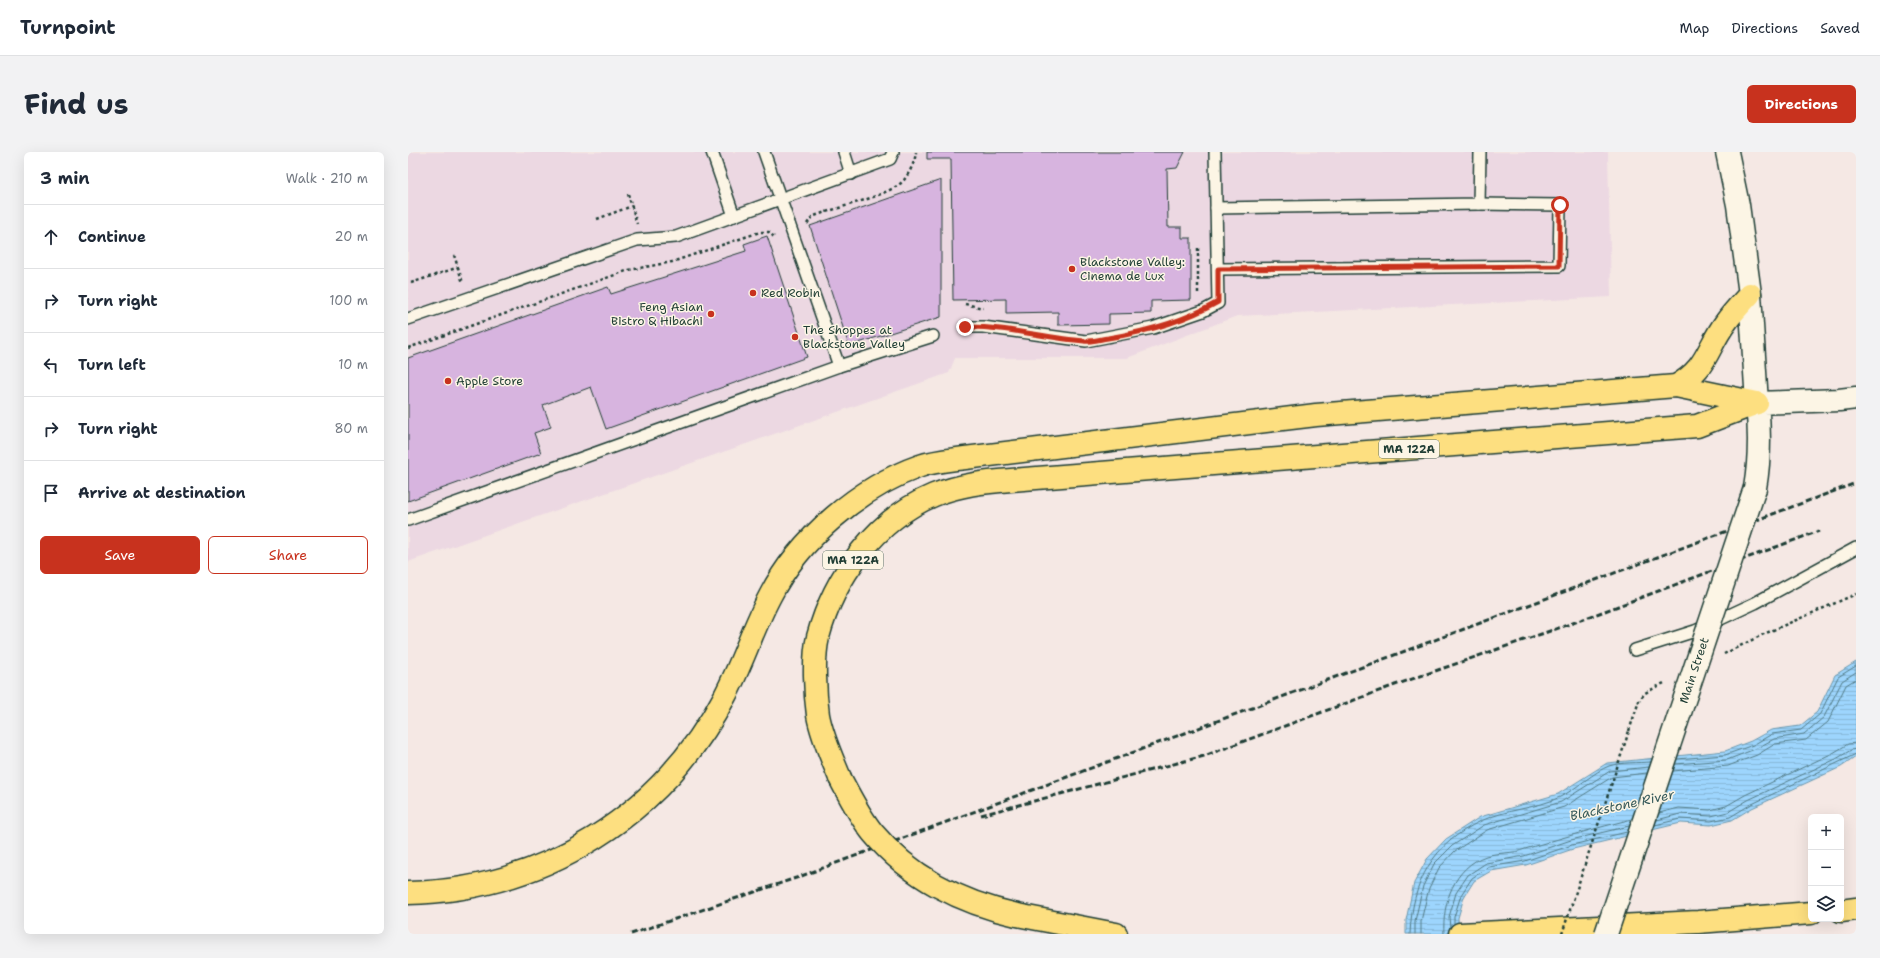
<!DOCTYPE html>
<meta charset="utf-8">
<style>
body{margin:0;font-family:"Shantell Sans",sans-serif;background:#f2f2f3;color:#1f2937}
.controls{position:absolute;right:12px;bottom:12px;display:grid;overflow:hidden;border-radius:6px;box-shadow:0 4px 16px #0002}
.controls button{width:36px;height:36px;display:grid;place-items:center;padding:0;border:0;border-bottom:1px solid #e0e1e3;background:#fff;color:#1f2937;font:20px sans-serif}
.stop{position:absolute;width:12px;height:12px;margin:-9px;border:3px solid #c8321e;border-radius:50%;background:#fff}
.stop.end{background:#c8321e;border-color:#fff;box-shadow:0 1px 4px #0008}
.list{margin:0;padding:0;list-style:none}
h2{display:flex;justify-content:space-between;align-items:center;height:52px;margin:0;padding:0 16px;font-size:17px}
h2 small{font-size:13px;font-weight:400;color:#747a83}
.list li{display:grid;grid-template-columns:26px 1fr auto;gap:12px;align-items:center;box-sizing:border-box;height:64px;padding:0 16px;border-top:1px solid #e0e1e3}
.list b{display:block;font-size:15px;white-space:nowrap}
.list em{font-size:13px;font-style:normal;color:#747a83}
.actions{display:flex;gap:8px;padding:12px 16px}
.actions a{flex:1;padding:9px 0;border:1px solid #c8321e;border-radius:6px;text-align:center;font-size:14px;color:#c8321e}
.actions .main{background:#c8321e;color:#fff}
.icon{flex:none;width:22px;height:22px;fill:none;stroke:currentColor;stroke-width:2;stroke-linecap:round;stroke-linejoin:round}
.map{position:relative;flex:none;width:1448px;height:782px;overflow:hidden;border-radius:6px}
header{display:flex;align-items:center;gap:24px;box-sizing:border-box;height:56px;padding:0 20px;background:#fff;border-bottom:1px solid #e0e1e3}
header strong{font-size:19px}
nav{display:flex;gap:22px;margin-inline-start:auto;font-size:14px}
.intro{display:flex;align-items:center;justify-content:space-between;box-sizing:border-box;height:96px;padding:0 24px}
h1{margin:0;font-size:28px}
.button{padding:10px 18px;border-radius:6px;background:#c8321e;color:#fff;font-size:14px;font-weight:700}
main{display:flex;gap:24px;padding:0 24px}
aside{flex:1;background:#fff;border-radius:6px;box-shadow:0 4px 16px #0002}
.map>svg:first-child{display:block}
.built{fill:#ecd8e2}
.water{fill:url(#water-rules);stroke:#6b98ad}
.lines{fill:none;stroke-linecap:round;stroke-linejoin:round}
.shore{stroke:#517a84;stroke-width:1}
.building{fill:#d7b4df;stroke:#1f3d34}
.lane-casing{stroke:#1f3d34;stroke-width:14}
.street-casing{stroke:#1f3d34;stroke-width:25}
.secondary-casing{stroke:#1f3d34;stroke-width:25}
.highway-casing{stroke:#1f3d34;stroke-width:25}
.path{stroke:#1f3d34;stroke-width:2.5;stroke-dasharray:3 3;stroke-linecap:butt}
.lane{stroke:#fcf5e5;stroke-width:11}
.street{stroke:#fcf5e5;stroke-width:22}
.secondary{stroke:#fcf5e5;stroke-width:22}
.highway{stroke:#fddf80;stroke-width:22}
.rail{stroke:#1f3d34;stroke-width:3;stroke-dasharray:6 3;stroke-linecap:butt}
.secondary-bridge-casing{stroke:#1f3d34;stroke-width:25;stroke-linecap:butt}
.highway-bridge-casing{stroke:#1f3d34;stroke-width:25;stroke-linecap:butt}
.path-bridge{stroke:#1f3d34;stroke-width:2.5;stroke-dasharray:3 3;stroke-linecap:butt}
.secondary-bridge{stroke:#fcf5e5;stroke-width:22}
.highway-bridge{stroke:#fddf80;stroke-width:22}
.route{stroke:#c8321e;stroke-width:5}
.poi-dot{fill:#c8321e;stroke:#fcf5e5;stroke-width:1.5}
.labels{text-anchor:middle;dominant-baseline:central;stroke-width:3;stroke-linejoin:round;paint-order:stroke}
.shield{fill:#fcf5e5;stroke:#617469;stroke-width:1}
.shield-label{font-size:11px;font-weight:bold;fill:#1f3d34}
.poi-label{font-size:12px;fill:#1f3d34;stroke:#fcf5e5;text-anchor:start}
.street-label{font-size:12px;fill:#1f3d34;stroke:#fcf5e5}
.water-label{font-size:13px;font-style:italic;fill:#385b5c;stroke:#fcf5e5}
</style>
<header>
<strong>Turnpoint</strong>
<nav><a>Map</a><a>Directions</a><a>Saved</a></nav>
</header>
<div class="intro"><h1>Find us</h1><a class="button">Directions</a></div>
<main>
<aside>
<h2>3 min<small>Walk · 210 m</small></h2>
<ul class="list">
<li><svg class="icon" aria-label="ahead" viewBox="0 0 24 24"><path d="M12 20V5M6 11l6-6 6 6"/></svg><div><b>Continue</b></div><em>20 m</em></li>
<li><svg class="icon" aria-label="right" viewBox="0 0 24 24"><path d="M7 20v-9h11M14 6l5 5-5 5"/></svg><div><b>Turn right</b></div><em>100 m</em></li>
<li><svg class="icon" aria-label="left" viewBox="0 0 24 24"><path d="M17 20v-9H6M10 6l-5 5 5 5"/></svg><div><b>Turn left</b></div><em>10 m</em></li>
<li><svg class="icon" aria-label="right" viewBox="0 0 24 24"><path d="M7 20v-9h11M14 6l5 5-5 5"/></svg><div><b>Turn right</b></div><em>80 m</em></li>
<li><svg class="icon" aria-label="arrive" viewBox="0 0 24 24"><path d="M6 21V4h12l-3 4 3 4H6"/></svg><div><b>Arrive at destination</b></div></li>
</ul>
<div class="actions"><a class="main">Save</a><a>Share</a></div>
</aside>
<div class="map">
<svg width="1448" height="782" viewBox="0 0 1448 782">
<defs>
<pattern id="water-rules" width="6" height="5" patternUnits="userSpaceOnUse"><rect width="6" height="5" fill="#9dd5fd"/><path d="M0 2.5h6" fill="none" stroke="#87b8d9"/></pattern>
</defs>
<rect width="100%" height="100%" fill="#f5e8e4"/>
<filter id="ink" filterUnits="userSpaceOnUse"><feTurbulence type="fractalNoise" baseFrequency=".025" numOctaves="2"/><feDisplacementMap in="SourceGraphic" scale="8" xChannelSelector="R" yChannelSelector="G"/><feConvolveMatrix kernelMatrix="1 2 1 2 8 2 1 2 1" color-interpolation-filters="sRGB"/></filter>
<g filter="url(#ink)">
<polygon class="built" points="0,0 1200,0 1203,145 829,164 719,206 547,206 541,221 0,410"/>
<polygon class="water" points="1448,510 1448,605 1433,615 1344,656 1324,668 1303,673 1273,671 1165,697 1118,713 1083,719 1066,729 1056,745 1050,766 1051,782 998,782 998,768 1006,731 1019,707 1038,687 1072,665 1150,642 1199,611 1317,599 1343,589 1363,578 1392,574 1409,560 1427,523"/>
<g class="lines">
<g class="shore">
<polyline points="1269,607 1317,603 1345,593 1364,582 1393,578 1412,562 1430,525 1448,514"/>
<polyline points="1267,612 1319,608 1347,597 1366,587 1396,582 1416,565 1434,529 1448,520"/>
<polyline points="1265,619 1320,614 1349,603 1367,592 1398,588 1420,570 1438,533 1448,527"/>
<polyline points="1251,661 1271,656 1302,658 1318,654 1337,643 1425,601 1440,592 1448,591"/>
<polyline points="1249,668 1272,662 1303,664 1320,660 1340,648 1428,607 1443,598 1448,597"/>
<polyline points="1247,673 1272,667 1303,669 1322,665 1342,653 1448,602"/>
<polyline points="1046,772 1046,765 1053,743 1064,726 1081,715 1117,709 1164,693 1219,680"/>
<polyline points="1042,776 1041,765 1048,741 1060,723 1078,711 1116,704 1163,688 1221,674"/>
<path d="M 1002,782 C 1004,729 1025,692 1073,669 C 1098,657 1128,657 1152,645 C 1167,638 1187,619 1201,614 C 1213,610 1230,611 1243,610"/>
<polyline points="1007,782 1007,769 1015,734 1026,712 1044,694 1076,673 1153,650 1202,619 1241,615"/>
<polyline points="1013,782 1013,769 1021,736 1031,716 1047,699 1079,678 1156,655 1204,625 1239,621"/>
<path d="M 1036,782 C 1034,751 1046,715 1078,704 C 1091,700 1105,702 1117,697 C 1153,686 1188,676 1224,667"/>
</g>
</g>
<g class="building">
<polygon points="519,0 777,0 769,16 759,17 760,75 774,75 774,86 783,86 783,148 743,149 743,161 701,162 701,172 650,173 650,160 598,161 598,147 545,148 543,7 519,7"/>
<polygon points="533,28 533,165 441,194 402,74"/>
<polygon points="359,84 399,205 198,277 183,235 135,253 143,275 126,281 133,301 0,349 0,206 200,135 203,142 338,99 336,92"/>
</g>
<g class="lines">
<g class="lane-casing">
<g id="lane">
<polyline points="304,0 326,64"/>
<polyline points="436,0 443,22"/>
<polyline points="808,56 1071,52 1072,0"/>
<polyline points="810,117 1151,114 1152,53 1071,52"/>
<polyline points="0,167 229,88 268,85 482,7 485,0"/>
<polyline points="557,175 575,175 678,189 745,176 795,159 810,151 807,0"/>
<polyline points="431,214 525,184"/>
<polyline points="0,368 431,214 356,0"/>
<polyline points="1227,498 1287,479 1347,451 1448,396"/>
</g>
</g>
<g class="street-casing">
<polyline id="street" points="1319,0 1330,53 1342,142 1349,251"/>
</g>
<g class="secondary-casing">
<path id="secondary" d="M 1347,336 C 1352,307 1352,280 1349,251 L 1431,248 L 1448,246"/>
</g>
<g class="highway-casing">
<g id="highway">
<polyline points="1268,234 1349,251"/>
<path d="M 432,626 C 424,606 414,585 410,563 C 407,542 405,505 410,485 C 426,425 468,367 526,343 C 551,333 576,330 603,328 L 1289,274 L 1349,251"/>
<path d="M 0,741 C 135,738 254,664 317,544 C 334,512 345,476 362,444 C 391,387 452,335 512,314 C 526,309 542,308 557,306 L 908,263 L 1268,234 C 1300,216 1298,197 1318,170 C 1325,160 1334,151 1342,142"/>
<polyline points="1433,759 1448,757"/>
<polyline points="609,763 708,782"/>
<polyline points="1052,782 1290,770 1403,761"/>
</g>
</g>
<g class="path">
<polyline points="220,42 229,72"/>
<polyline points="189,67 224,54"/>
<path d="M 399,72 L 404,65 C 425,56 483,44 496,28 C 502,20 507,10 508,0"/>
<polyline points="790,96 790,143"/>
<polyline points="46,103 55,131"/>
<polyline points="3,131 51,115"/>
<polyline points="557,152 575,156"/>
<polyline points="0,196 221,118 264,110 352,80 361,80 366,85"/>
<polyline points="1316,502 1356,482 1448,442"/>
<polyline points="1221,579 1231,549 1237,541 1258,530"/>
</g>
<use href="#lane" class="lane"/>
<use href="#street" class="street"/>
<use href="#secondary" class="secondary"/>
<use href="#highway" class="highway"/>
<g class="rail">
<polyline points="573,663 796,604 987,533 1162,472 1411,379"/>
<polyline points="223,782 388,726 1448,331"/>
</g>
<g class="secondary-bridge-casing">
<g id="secondary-bridge">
<path id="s1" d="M 1198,782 L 1347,336"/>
</g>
</g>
<g class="highway-bridge-casing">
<path id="highway-bridge" d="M 432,626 C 442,645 452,665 465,681 C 502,725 554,751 609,763"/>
</g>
<polyline class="path-bridge" points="1154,782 1221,579"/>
<use href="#secondary-bridge" class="secondary-bridge"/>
<use href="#highway-bridge" class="highway-bridge"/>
</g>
</g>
<g class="lines" filter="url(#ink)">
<path class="route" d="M 557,175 C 597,174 636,186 676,189 C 683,190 692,187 700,186 C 737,180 777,169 810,150 L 810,117 L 1151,114 L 1152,53"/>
</g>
<g class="poi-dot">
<circle cx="664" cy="117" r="4"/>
<circle cx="345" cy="141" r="4"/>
<circle cx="303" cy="162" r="4"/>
<circle cx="387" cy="185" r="4"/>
<circle cx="40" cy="229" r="4"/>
</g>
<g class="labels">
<g class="shield">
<rect x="971" y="288" width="60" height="18" rx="3"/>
<rect x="415" y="399" width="60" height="18" rx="3"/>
</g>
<g class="shield-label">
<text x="1001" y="297">MA 122A</text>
<text x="445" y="408">MA 122A</text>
</g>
<g class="poi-label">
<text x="672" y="110">Blackstone Valley:<tspan x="672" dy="14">Cinema de Lux</tspan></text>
<text x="353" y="141">Red Robin</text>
<text x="295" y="155" text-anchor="end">Feng Asian<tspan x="295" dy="14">Bistro &amp; Hibachi</tspan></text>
<text x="395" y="178">The Shoppes at<tspan x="395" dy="14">Blackstone Valley</tspan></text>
<text x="48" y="229">Apple Store</text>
</g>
<g class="street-label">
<text stroke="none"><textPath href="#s1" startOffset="278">Main Street</textPath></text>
</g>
<g class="water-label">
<text transform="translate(1214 653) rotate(-12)">Blackstone River</text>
</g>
</g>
</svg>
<div class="controls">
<button>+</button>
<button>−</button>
<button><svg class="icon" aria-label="layers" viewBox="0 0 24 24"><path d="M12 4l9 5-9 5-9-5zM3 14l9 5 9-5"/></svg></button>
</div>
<div class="stop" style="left:1152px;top:53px"></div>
<div class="stop end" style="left:557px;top:175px"></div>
</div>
</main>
